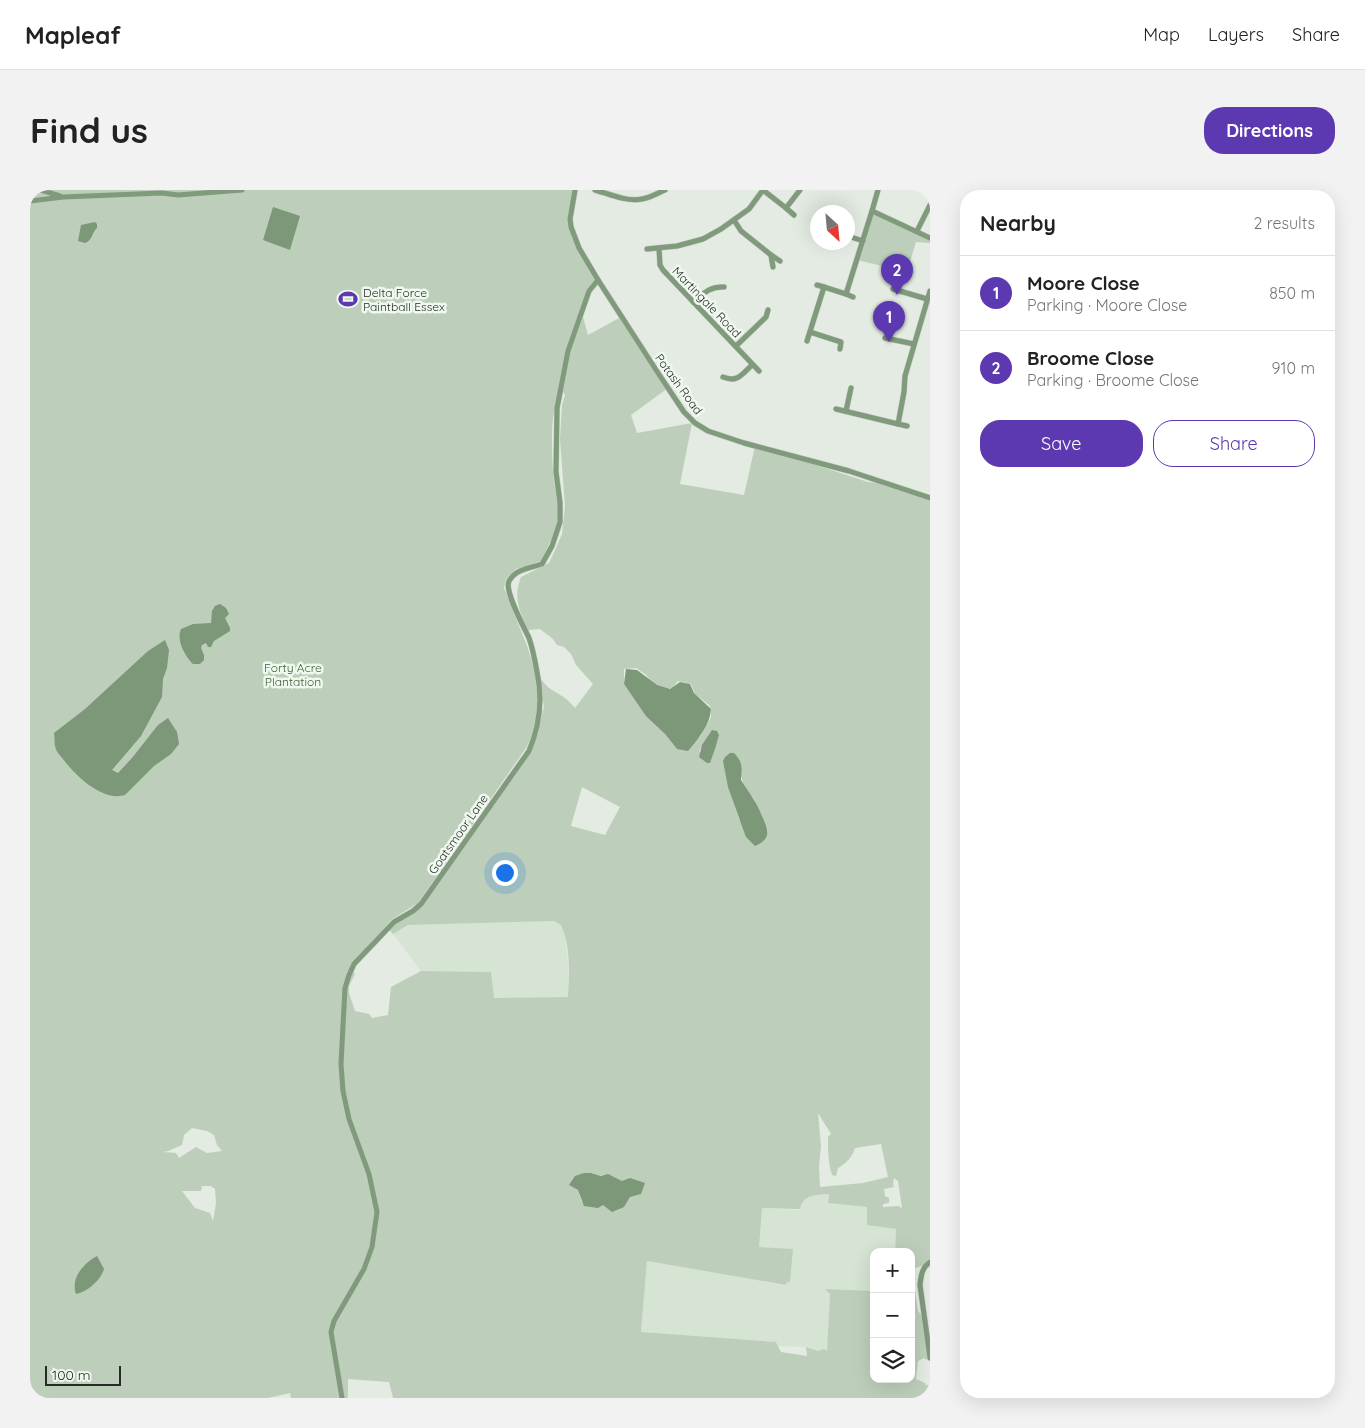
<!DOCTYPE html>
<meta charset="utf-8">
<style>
body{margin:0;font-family:Quicksand,sans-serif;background:#f2f2f2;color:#222}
.controls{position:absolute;right:15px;bottom:15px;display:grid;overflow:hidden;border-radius:10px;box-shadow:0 5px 20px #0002}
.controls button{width:45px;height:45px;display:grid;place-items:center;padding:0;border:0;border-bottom:1px solid #e0e0e0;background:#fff;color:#222;font:25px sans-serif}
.compass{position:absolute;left:780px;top:15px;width:45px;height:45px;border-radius:50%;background:#fff;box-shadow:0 5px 20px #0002;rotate:154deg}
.scale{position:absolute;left:15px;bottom:12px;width:76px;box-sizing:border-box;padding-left:5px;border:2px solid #272a27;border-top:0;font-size:14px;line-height:18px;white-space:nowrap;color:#272a27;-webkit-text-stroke:4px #f0f9ef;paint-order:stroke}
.you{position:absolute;left:474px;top:682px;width:18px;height:18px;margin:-12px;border:4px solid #fff;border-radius:50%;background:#1a73e8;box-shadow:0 0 0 8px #1a73e833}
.badge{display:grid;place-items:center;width:32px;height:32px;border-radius:50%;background:#5d39b1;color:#fff;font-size:16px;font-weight:700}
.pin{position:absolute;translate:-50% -41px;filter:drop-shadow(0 1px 2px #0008)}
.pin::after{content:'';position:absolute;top:26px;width:18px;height:15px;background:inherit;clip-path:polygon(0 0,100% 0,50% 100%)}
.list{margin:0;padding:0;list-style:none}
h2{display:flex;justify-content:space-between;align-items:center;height:65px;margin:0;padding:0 20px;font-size:21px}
h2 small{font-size:16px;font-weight:400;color:#767676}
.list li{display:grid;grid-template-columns:32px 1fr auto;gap:15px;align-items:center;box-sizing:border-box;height:75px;padding:0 20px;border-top:1px solid #e0e0e0}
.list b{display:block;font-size:19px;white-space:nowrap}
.list p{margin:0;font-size:16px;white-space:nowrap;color:#767676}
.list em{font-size:16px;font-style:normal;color:#767676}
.actions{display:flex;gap:10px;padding:15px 20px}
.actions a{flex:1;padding:11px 0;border:1px solid #5d39b1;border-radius:20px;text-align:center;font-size:18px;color:#5d39b1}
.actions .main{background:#5d39b1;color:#fff}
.icon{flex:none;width:28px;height:28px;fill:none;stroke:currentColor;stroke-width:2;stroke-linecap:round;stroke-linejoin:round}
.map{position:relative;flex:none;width:900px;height:1208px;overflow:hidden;border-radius:20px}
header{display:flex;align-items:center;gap:30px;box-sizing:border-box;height:70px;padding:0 25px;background:#fff;border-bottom:1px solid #e0e0e0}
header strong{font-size:24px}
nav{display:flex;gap:28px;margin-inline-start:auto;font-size:18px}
.intro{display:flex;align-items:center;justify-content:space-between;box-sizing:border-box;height:120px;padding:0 30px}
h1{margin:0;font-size:35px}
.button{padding:12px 22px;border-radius:20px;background:#5d39b1;color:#fff;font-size:18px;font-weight:700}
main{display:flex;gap:30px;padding:0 30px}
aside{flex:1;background:#fff;border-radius:20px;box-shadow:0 5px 20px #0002}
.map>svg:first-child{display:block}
.built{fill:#d6e4d4}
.green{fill:#bdcfba;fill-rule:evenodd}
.water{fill:#7d9779}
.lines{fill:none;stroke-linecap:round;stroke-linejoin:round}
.minor-casing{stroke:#c1c8c0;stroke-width:6}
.minor{stroke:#809a7c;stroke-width:5}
.labels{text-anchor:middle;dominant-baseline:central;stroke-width:5;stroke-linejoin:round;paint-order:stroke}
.poi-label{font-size:12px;fill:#272a27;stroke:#f0f9ef;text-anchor:start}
.street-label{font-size:12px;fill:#272a27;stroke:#f0f9ef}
.park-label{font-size:12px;fill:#3a6134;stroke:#f0f9ef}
</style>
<header>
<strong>Mapleaf</strong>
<nav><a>Map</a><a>Layers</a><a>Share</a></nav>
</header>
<div class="intro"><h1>Find us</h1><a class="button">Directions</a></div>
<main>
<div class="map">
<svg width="900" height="1208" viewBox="0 0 900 1208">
<rect width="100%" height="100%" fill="#e3ebe2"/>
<g class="built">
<polygon points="524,731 531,735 535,742 538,773 538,807 464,808 461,782 391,781 363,744 378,735"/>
<polygon points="799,1004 798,1013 838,1017 837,1035 866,1039 865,1062 844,1062 844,1101 795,1099 800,1104 797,1161 788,1161 776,1157 748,1156 746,1152 611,1142 617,1071 755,1095 757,1092 728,1057 732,1018 769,1020 771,1013 778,1006"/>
</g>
<g class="green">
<path d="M 0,0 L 545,0 L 540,29 L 549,58 L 568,90 L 559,101 L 552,123 L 558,145 L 591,127 L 638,198 L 601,225 L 607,243 L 662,233 L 650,294 L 714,305 L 725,256 L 736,262 L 786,275 L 838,292 L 857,294 L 900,308 L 900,1076 L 893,1083 L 891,1099 L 894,1075 L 886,1078 L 882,1077 L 881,1062 L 865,1062 L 866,1039 L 837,1035 L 837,1017 L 798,1013 L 799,1004 C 786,1005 773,1004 770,1019 L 768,1019 L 732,1018 L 729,1057 L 763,1059 L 760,1092 L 757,1092 L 756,1095 L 617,1071 L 611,1142 L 746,1152 L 751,1162 L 777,1166 L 776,1157 L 788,1161 L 794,1159 L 797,1161 L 800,1104 L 795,1099 L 844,1101 L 844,1189 L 881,1189 L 881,1093 L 884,1093 L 888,1121 L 892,1126 L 898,1169 L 897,1170 L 894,1168 L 888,1171 L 886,1189 L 895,1193 L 896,1195 L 900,1195 L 900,1208 L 363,1208 L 359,1192 L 318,1189 L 318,1208 L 261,1208 L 260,1203 L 238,1208 L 0,1208 ZM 551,126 L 538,161 L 531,198 L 535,205 L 532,215 L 530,249 L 535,316 L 532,344 L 526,358 L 519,373 L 491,387 C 483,408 489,420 498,440 L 510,439 L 523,449 L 527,455 L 534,457 L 541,464 L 546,475 L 563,494 L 545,518 C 541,513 537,509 532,506 C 523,500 518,499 512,490 L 510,491 L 514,517 L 508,542 L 499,561 L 383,721 L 358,738 L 363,744 L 378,735 L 524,731 L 531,735 C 541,756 539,784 538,807 L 464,808 L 461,782 L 391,781 L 361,797 L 358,825 L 342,828 L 339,824 L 325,821 L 319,803 L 319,796 L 325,784 L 321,780 L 316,783 L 361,730 L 388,713 L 496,558 L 501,547 L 510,516 L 506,483 L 497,456 L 474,398 L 476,389 L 486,379 L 511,371 C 517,358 524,345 527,332 C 530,315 524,298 523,282 C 522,269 522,256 522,244 C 522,221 529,201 532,179 C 536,160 539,142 551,126 ZM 606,478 L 615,484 L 626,496 L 638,499 L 643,497 L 648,491 L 661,494 L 665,504 L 679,515 L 681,519 L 681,527 L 670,547 L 647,559 L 594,494 L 594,479 ZM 682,541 L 685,559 L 680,572 L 669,561 ZM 712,585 C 711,595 718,601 724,609 C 727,613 728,618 730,623 C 736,634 742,641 733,652 L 709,629 L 703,610 ZM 552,597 L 590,617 L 575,645 L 541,636 ZM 788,923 L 801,944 L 798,947 C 798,960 798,972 802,985 L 806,986 L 808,978 C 817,973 822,967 825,958 L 851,954 L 858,987 L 833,993 L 790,997 L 789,977 L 791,956 ZM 162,938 L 177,941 L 184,945 L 187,955 L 192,961 L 177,963 L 166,957 L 149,968 L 146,963 L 133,962 L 138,961 L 152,955 L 154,945 ZM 561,983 C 571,986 582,987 592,991 L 600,1007 L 594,1017 L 552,1012 L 548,1000 L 539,995 ZM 864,988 L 868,991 L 872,1018 L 868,1016 L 853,1017 L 853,1014 L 859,1013 L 859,1008 L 855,1006 L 854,999 L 864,997 L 863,994 ZM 172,996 L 181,996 L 185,999 L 186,1013 L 183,1031 L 180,1023 L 165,1018 L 152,1001 L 171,1001 Z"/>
<polygon points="842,21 900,48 900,53 886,52 877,82 827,70"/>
</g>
<g class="water">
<polygon points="243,17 270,26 260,60 233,50"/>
<path d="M 65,32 L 67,34 L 67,38 C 62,42 63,50 55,53 L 48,51 L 51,35 Z"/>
<path d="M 190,414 L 196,418 L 199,424 L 195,428 L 200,438 L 200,441 L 184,451 L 181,457 L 178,457 L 176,453 L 172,455 L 171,458 L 174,465 L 174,470 L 170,474 L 163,474 C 155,466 146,450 151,439 L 163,434 L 181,433 L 182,421 L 185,416 Z"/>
<path d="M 135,450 L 139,460 L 137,478 L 133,489 L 132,507 L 111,546 L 82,580 L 88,583 L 102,568 L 128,535 L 138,528 L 147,542 L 149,554 L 141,564 L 124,576 L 95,605 C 72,612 45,585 33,569 C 31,566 27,563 26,559 C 24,555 25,548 24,543 L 55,519 L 118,461 Z"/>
<path d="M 596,479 L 607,480 L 627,495 L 640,499 L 650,492 L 660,494 L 664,503 L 681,519 C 680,535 668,549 658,561 L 647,559 L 635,544 L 616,526 L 594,494 Z"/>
<polygon points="682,540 687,541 689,545 685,559 680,573 677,573 669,567 672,555"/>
<path d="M 700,563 L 704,563 C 713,572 712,578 711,590 C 715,597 720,603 724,610 C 727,614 729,619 731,624 C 738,638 743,649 725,656 L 716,647 L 713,639 L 698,597 L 693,571 L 695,567 Z"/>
<polygon points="554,983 561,983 571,986 578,984 592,991 600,988 615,993 611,1004 600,1007 594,1017 582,1022 573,1015 568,1018 554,1016 548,1000 539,995 545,986"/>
<path d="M 67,1066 L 74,1079 C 71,1090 57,1102 46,1104 C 40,1088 54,1073 67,1066 Z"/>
</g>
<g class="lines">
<g class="minor-casing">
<g id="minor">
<polyline points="11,0 30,6"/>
<polyline points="545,0 540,29 541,37 549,58 568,90 628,183 654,222 665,233 678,241 714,253 819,281 900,308"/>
<path d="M 565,0 C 579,4 597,12 612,9 C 620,8 628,3 635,0"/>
<polyline points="848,0 842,21 900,48"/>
<polyline points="0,11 33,7 132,3 148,5 212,0"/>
<polyline points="756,18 764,25"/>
<polyline points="704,30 711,41 741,65 743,77"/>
<polyline points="887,41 900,15"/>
<polyline points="818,46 833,51"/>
<polyline points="629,58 630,75 633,80 729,181"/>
<polyline points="617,59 647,56 673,49 691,39 719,19 733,0 756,18 770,0"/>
<polyline points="741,65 750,71"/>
<polyline points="787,95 794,97"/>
<polyline points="863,99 897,109"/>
<polyline points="816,104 823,107"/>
<path d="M 663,112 C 673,104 680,96 694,97"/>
<polyline points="780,142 811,152 810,159"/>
<polyline points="855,148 884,154"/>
<polyline points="777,151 794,97 816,104 842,21"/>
<polyline points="706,156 736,127 738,120"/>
<path d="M 693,187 C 708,193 712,184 722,175"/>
<polyline points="806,219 868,234 874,202 875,186 900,101"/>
<polyline points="816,221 821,198"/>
<polyline points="868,234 877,236"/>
<path d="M 900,1072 C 892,1077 891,1086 890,1095 L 900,1168"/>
<path d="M 312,1208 L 301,1142 L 304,1131 L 334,1079 L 342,1057 L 347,1022 L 339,984 L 319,929 L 313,901 L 311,874 L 315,798 L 319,785 L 324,774 L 364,732 L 383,721 L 391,714 L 499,561 C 510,535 513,510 507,482 C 505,471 503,459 499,448 C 494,437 474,401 479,391 C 486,379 500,378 512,374 L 522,356 L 530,332 L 530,313 L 526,282 L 527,218 L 538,161 L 559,101 L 568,90"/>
</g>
</g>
<use href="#minor" class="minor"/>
</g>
<defs>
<g id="stadium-bare" transform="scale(1.5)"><path d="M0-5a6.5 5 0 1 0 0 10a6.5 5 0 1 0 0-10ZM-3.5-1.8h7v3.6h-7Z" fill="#5d39b1" stroke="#f0f9ef" stroke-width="2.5" paint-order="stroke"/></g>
</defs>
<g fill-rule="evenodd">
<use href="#stadium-bare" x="318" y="109"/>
</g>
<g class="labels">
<g class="poi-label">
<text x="333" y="102">Delta Force<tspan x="333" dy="14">Paintball Essex</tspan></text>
</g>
<g class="street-label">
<text transform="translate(677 112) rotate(46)">Martingale Road</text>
<text transform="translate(649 194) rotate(54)">Potash Road</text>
<text transform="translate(428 644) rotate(-55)">Goatsmoor Lane</text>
</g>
<g class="park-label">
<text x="263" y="477">Forty Acre<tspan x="263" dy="14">Plantation</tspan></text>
</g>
</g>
</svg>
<div class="controls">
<button>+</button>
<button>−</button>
<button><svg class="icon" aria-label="layers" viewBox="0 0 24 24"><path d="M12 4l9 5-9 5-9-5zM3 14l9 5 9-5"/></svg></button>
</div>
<svg class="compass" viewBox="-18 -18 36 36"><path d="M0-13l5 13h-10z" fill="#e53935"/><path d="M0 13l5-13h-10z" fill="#767676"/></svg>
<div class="scale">100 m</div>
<div class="you"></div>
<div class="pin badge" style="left:859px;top:152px">1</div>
<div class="pin badge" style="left:867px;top:105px">2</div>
</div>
<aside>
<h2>Nearby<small>2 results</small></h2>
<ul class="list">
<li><span class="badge">1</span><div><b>Moore Close</b><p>Parking · Moore Close</p></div><em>850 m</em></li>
<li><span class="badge">2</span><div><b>Broome Close</b><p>Parking · Broome Close</p></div><em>910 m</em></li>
</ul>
<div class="actions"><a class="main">Save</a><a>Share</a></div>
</aside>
</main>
